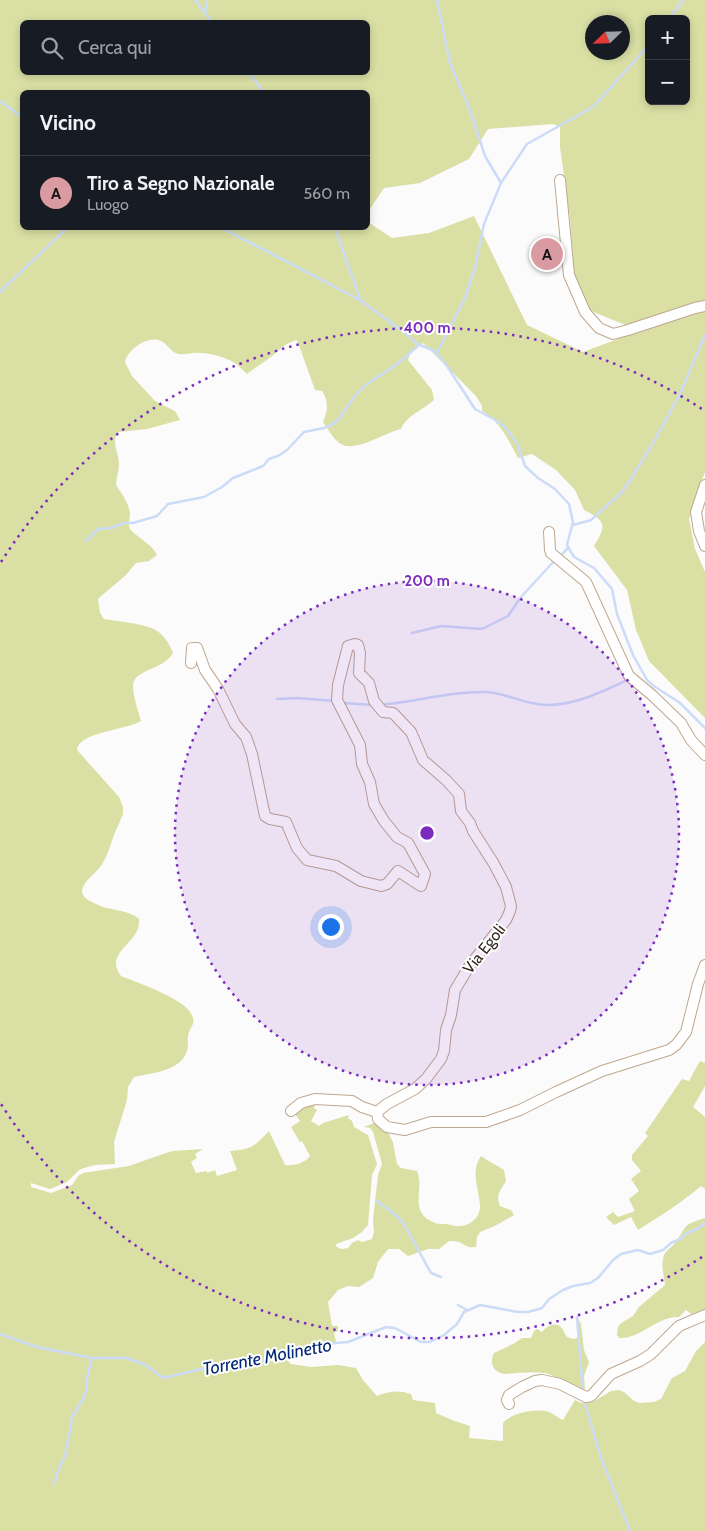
<!DOCTYPE html>
<html lang="it">
<meta charset="utf-8">
<style>
body{margin:0;font-family:Cabin,sans-serif;background:#242831;color:#f1f3f6}
.controls{position:absolute;right:15px;top:15px;display:grid;overflow:hidden;border-radius:8px;box-shadow:0 2px 8px #0003}
.controls button{width:45px;height:45px;display:grid;place-items:center;padding:0;border:0;border-bottom:1px solid #363941;background:#171b24;color:#f1f3f6;font:25px sans-serif}
.compass{position:absolute;left:585px;top:15px;width:45px;height:45px;border-radius:50%;background:#171b24;box-shadow:0 2px 8px #0003;rotate:247deg}
.you{position:absolute;left:330px;top:926px;width:18px;height:18px;margin:-12px;border:4px solid #fff;border-radius:50%;background:#1a73e8;box-shadow:0 0 0 8px #1a73e833}
.badge{display:grid;place-items:center;width:32px;height:32px;border-radius:50%;background:#da9aa1;color:#111;font-size:16px;font-weight:700}
.pin{position:absolute;translate:-50% -50%;border:2px solid #fff;box-shadow:0 1px 5px #0006}
.list{margin:0;padding:0;list-style:none}
h2{display:flex;justify-content:space-between;align-items:center;height:65px;margin:0;padding:0 20px;font-size:21px}
h2 small{font-size:16px;font-weight:400;color:#9ea1a6}
.list li{display:grid;grid-template-columns:32px 1fr auto;gap:15px;align-items:center;box-sizing:border-box;height:75px;padding:0 20px;border-top:1px solid #363941}
.list b{display:block;font-size:19px;white-space:nowrap}
.list p{margin:0;font-size:16px;white-space:nowrap;color:#9ea1a6}
.list em{font-size:16px;font-style:normal;color:#9ea1a6}
.icon{flex:none;width:28px;height:28px;fill:none;stroke:currentColor;stroke-width:2;stroke-linecap:round;stroke-linejoin:round}
.map{position:relative;flex:none;width:705px;height:1531px;overflow:hidden}
.search{position:absolute;background:#171b24;box-shadow:0 2px 8px #0003;left:20px;top:20px;width:350px;height:55px;display:flex;align-items:center;gap:12px;box-sizing:border-box;padding:0 18px;border-radius:8px;color:#9ea1a6;font-size:19px}
.panel{position:absolute;background:#171b24;box-shadow:0 2px 8px #0003;left:20px;top:90px;width:350px;height:140px;border-radius:8px}
.map>svg:first-child{display:block}
.green{fill:#dadfa4;fill-rule:evenodd}
.lines{fill:none;stroke-linecap:round;stroke-linejoin:round}
.stream{stroke:#ccdcf8;stroke-width:2.5}
.minor-casing{stroke:#bfa78f;stroke-width:12}
.minor{stroke:#fff;stroke-width:10}
.ring{fill:none;stroke:#7b2cbf;stroke-width:2.5;stroke-dasharray:2.5 5}
.labels{text-anchor:middle;dominant-baseline:central;stroke-width:4;stroke-linejoin:round;paint-order:stroke}
.street-label{font-size:16px;fill:#332a20;stroke:#fff}
.water-label{font-size:18px;font-style:italic;fill:#032975;stroke:#fff}
.centre{fill:#7b2cbf;stroke:#fff;stroke-width:2.5}
.ring-label{font-size:15px;text-anchor:middle;font-weight:bold;fill:#7b2cbf;stroke:#fff;stroke-width:4;stroke-linejoin:round;paint-order:stroke}
</style>
<div class="map">
<svg width="705" height="1531" viewBox="0 0 705 1531">
<rect width="100%" height="100%" fill="#fbfbfb"/>
<g class="green">
<path d="M 0,0 L 705,0 L 705,303 L 628,326 L 586,309 L 574,273 L 570,218 L 560,147 L 560,127 L 553,124 L 488,129 L 469,159 L 420,183 L 384,188 L 368,212 L 368,92 L 22,92 L 22,228 L 368,228 L 368,222 L 392,238 L 429,233 L 474,216 L 527,325 L 583,352 L 696,310 L 705,310 L 705,472 L 689,519 L 695,549 L 705,572 L 705,718 L 649,661 L 636,630 L 627,590 L 594,546 C 607,525 606,521 584,510 L 575,490 L 556,470 L 532,454 L 518,458 C 509,441 500,421 482,411 L 482,406 L 476,396 L 423,343 L 410,354 L 408,360 L 432,390 L 434,400 C 423,410 407,415 401,429 C 386,432 355,453 341,444 C 333,439 328,429 323,422 C 328,411 329,401 322,391 L 315,390 L 297,340 C 284,343 278,352 267,360 C 260,365 253,369 247,374 C 243,370 239,366 235,363 C 224,357 207,352 194,353 C 190,353 184,355 179,354 C 171,353 168,344 161,341 C 148,335 128,349 125,362 L 132,376 L 155,401 L 175,411 L 180,420 L 147,429 L 119,432 C 110,441 119,453 119,464 C 119,471 116,478 116,485 C 122,494 129,503 130,514 C 130,519 127,526 131,530 C 139,539 151,543 157,555 L 149,561 L 136,563 L 125,576 L 100,597 L 98,599 L 100,613 L 104,619 C 116,621 148,624 157,631 C 165,636 170,645 173,653 C 164,670 133,669 133,686 C 133,697 138,710 141,721 C 127,730 78,732 77,750 L 119,797 L 123,807 L 123,814 C 120,821 117,828 114,835 C 110,846 107,858 100,867 C 95,874 82,882 82,892 C 82,897 91,902 96,904 C 109,911 128,909 139,919 C 139,923 139,927 137,931 C 129,947 106,956 121,976 C 138,983 190,1000 193,1018 C 195,1025 189,1029 188,1036 C 187,1041 189,1046 187,1051 C 181,1071 152,1073 134,1077 L 128,1087 L 127,1100 L 114,1142 L 115,1164 L 95,1165 L 84,1168 L 79,1170 L 67,1182 L 50,1189 L 31,1183 L 31,1187 L 51,1193 L 72,1185 L 78,1176 L 83,1173 L 129,1166 L 163,1154 L 173,1151 L 203,1149 L 195,1154 L 197,1158 L 191,1162 L 196,1173 L 207,1171 L 207,1173 L 215,1170 L 217,1176 L 237,1170 L 230,1151 C 252,1149 254,1147 269,1131 L 285,1165 C 294,1166 305,1163 310,1156 L 302,1141 L 300,1142 L 291,1127 L 300,1121 L 295,1114 L 302,1107 L 317,1101 L 314,1108 L 317,1110 L 311,1121 L 319,1126 L 323,1123 L 349,1115 L 348,1118 L 352,1121 L 354,1127 L 368,1135 L 377,1164 L 372,1175 L 368,1225 L 362,1232 L 353,1238 L 336,1244 L 336,1246 C 340,1250 343,1249 348,1248 L 352,1243 L 358,1240 L 362,1242 L 372,1239 L 374,1232 L 373,1220 L 378,1175 L 382,1164 L 373,1132 L 370,1128 L 364,1127 L 374,1123 L 388,1132 L 393,1142 L 397,1164 L 401,1168 L 417,1171 C 425,1189 408,1211 433,1222 C 438,1225 445,1223 451,1225 C 465,1230 481,1220 480,1205 C 479,1189 470,1171 481,1156 C 489,1162 497,1165 504,1170 L 506,1181 C 501,1190 495,1195 500,1206 L 511,1210 L 514,1215 L 495,1226 L 480,1232 L 477,1237 L 476,1247 C 468,1248 467,1246 461,1243 C 458,1241 453,1241 449,1241 L 439,1249 L 428,1249 L 408,1256 L 399,1249 L 388,1249 L 378,1262 L 373,1278 L 359,1287 L 348,1286 L 338,1290 L 328,1302 L 332,1326 L 338,1326 L 338,1331 L 334,1333 L 336,1342 L 282,1350 L 286,1359 L 291,1364 L 311,1367 L 338,1365 L 356,1368 L 363,1380 L 377,1396 C 390,1391 398,1390 411,1394 L 413,1400 L 435,1403 L 436,1413 L 452,1420 L 470,1426 L 469,1438 L 503,1441 L 503,1423 C 512,1413 535,1408 549,1412 C 554,1414 558,1418 563,1420 L 575,1400 L 581,1403 L 593,1402 L 611,1391 L 618,1390 L 624,1392 L 634,1401 L 640,1403 L 654,1402 L 661,1399 L 672,1378 L 685,1371 L 696,1351 L 705,1342 L 705,1531 L 0,1531 ZM 649,19 L 686,19 L 686,101 L 649,101 ZM 22,22 L 368,22 L 368,72 L 22,72 ZM 592,22 L 622,22 L 622,52 L 592,52 Z"/>
<path d="M 700,1061 L 705,1063 L 705,1086 L 693,1107 L 705,1117 L 705,1189 L 701,1186 C 681,1203 660,1216 638,1230 L 631,1217 L 614,1225 L 606,1217 L 613,1212 L 618,1217 L 635,1211 L 629,1199 L 639,1191 L 631,1179 L 641,1171 L 632,1160 L 632,1155 L 648,1136 L 645,1133 L 682,1079 L 689,1081 Z"/>
<path d="M 705,1218 L 705,1309 L 691,1314 L 686,1310 L 679,1317 C 657,1316 641,1339 619,1338 L 617,1335 L 618,1327 L 620,1324 L 633,1316 L 639,1307 L 665,1285 C 664,1275 660,1263 665,1253 C 668,1249 673,1246 676,1242 C 688,1224 683,1225 705,1218 Z"/>
<path d="M 578,1318 L 581,1324 L 584,1350 L 589,1362 L 584,1376 L 585,1390 C 571,1391 559,1376 545,1373 C 532,1371 517,1373 504,1374 C 493,1372 489,1363 494,1353 L 515,1343 L 522,1338 L 531,1338 L 534,1331 L 537,1329 L 542,1332 C 546,1327 554,1321 561,1327 C 563,1329 565,1334 567,1337 L 574,1339 L 578,1337 C 579,1331 575,1324 578,1318 Z"/>
</g>
<g class="lines">
<g class="stream">
<polyline points="195,0 212,22"/>
<polyline points="437,0 450,63 470,110 485,156 501,183"/>
<polyline points="205,12 207,0"/>
<polyline points="669,19 683,0"/>
<polyline points="249,72 263,92"/>
<polyline points="0,101 22,117"/>
<polyline points="222,228 360,300 409,336 416,343 434,351 445,363 475,409 497,421 506,428 518,445 525,466 538,478 555,489 569,504 573,522 567,545 574,557 594,568 612,589 617,614 633,655 647,680 654,686 680,703 705,728"/>
<polyline points="335,228 360,299"/>
<polyline points="0,292 67,228"/>
<polyline points="437,353 464,300 475,268 484,224 501,183 527,144 593,107 649,45"/>
<polyline points="573,525 591,520 622,492 631,479 653,443 679,396 705,335"/>
<polyline points="86,541 98,529 111,528 124,523 133,523 157,516 168,504 204,497 222,487 233,478 263,466 269,459 278,456 287,450 304,432 324,428 333,424 338,420 354,397 363,387 397,364 419,345"/>
<polyline points="560,556 568,548"/>
<polyline points="412,633 441,626 482,629 508,616 521,597 556,559"/>
<polyline points="277,699 297,698 335,701"/>
<polyline points="343,703 372,705"/>
<path d="M 380,705 C 416,702 451,691 487,692 C 503,693 516,700 532,703 C 563,711 600,693 627,680"/>
<polyline points="377,1201 398,1217 405,1226 431,1273 441,1277"/>
<polyline points="458,1305 467,1310"/>
<polyline points="577,1317 583,1393"/>
<polyline points="0,1334 37,1347 92,1358 126,1358 146,1365 163,1378 206,1368 268,1360 293,1350 325,1344 348,1342 386,1327 395,1328 421,1342 430,1342 444,1335 457,1324 464,1312 480,1305 518,1312 528,1312 542,1308 549,1299 563,1290 573,1286 590,1283 598,1278 613,1260 621,1254 638,1250 650,1254 663,1250 671,1243 680,1239 687,1233 699,1228 705,1223"/>
<polyline points="584,1401 601,1458 630,1531"/>
<polyline points="54,1484 59,1468 65,1456 71,1425 71,1419 83,1399 87,1389 87,1378 92,1358"/>
</g>
<g class="minor-casing">
<g id="minor">
<polyline points="560,180 569,275 585,312 599,328 613,334 628,330 695,308 705,306"/>
<polyline points="705,485 696,512 699,531 705,546"/>
<polyline points="549,532 550,550 551,553 586,582 629,676 652,695 681,723 691,740 705,755"/>
<polyline points="191,663 192,648 197,648 205,670 218,689 235,724 246,737 252,754 265,816 270,819 286,822 297,848 307,860 336,866 361,881 381,886 387,884 398,871 421,886 425,874 408,843 397,837 384,821 374,804 370,782 362,764 360,745 337,700 338,685 348,646 355,644 358,645 360,653 359,673 369,683 374,701 383,712 393,713 411,732 423,760 446,780 459,794 461,811 470,823 473,831 494,864 506,887 511,906 510,911 506,920 470,965 455,990 451,1015 446,1030 444,1051 441,1059 426,1079 415,1089 387,1104 377,1112 378,1119 387,1127 405,1130 431,1122 486,1122 520,1110 556,1092 602,1071 669,1050 676,1045 686,1032 698,984 705,965"/>
<polyline points="291,1111 301,1103 315,1099 352,1101 362,1107 377,1112"/>
<polyline points="509,1404 507,1400 509,1395 522,1387 535,1381 542,1380 560,1384 586,1397 591,1396 611,1374 640,1361 651,1354 679,1326 705,1315"/>
</g>
</g>
<use href="#minor" class="minor"/>
</g>
<circle cx="427" cy="833" r="252" fill="#7b2cbf" fill-opacity=".12"/>
<g class="ring">
<circle cx="427" cy="833" r="252"/>
<path d="M702 1257A505 505 0 0 1 1 1104M1 562A505 505 0 0 1 702 409"/>
</g>
<g class="labels">
<g class="street-label">
<text transform="translate(484 949) rotate(-52)">Via Egoli</text>
</g>
<g class="water-label">
<text transform="translate(267 1357) rotate(-11)">Torrente Molinetto</text>
</g>
</g>
<circle cx="427" cy="833" r="8" class="centre"/>
<g class="ring-label">
<text x="427" y="333">400 m</text>
<text x="427" y="586">200 m</text>
</g>
</svg>
<div class="controls">
<button>+</button>
<button>−</button>
</div>
<svg class="compass" viewBox="-18 -18 36 36"><path d="M0-13l5 13h-10z" fill="#e53935"/><path d="M0 13l5-13h-10z" fill="#9ea1a6"/></svg>
<div class="you"></div>
<div class="pin badge" style="left:547px;top:254px">A</div>
<div class="search"><svg class="icon" aria-label="search" viewBox="0 0 24 24"><circle cx="10" cy="10" r="6"/><path d="M15 15l6 6"/></svg>Cerca qui</div>
<section class="panel">
<h2>Vicino<small></small></h2>
<ul class="list">
<li><span class="badge">A</span><div><b>Tiro a Segno Nazionale</b><p>Luogo</p></div><em>560 m</em></li>
</ul>
</section>
</div>
